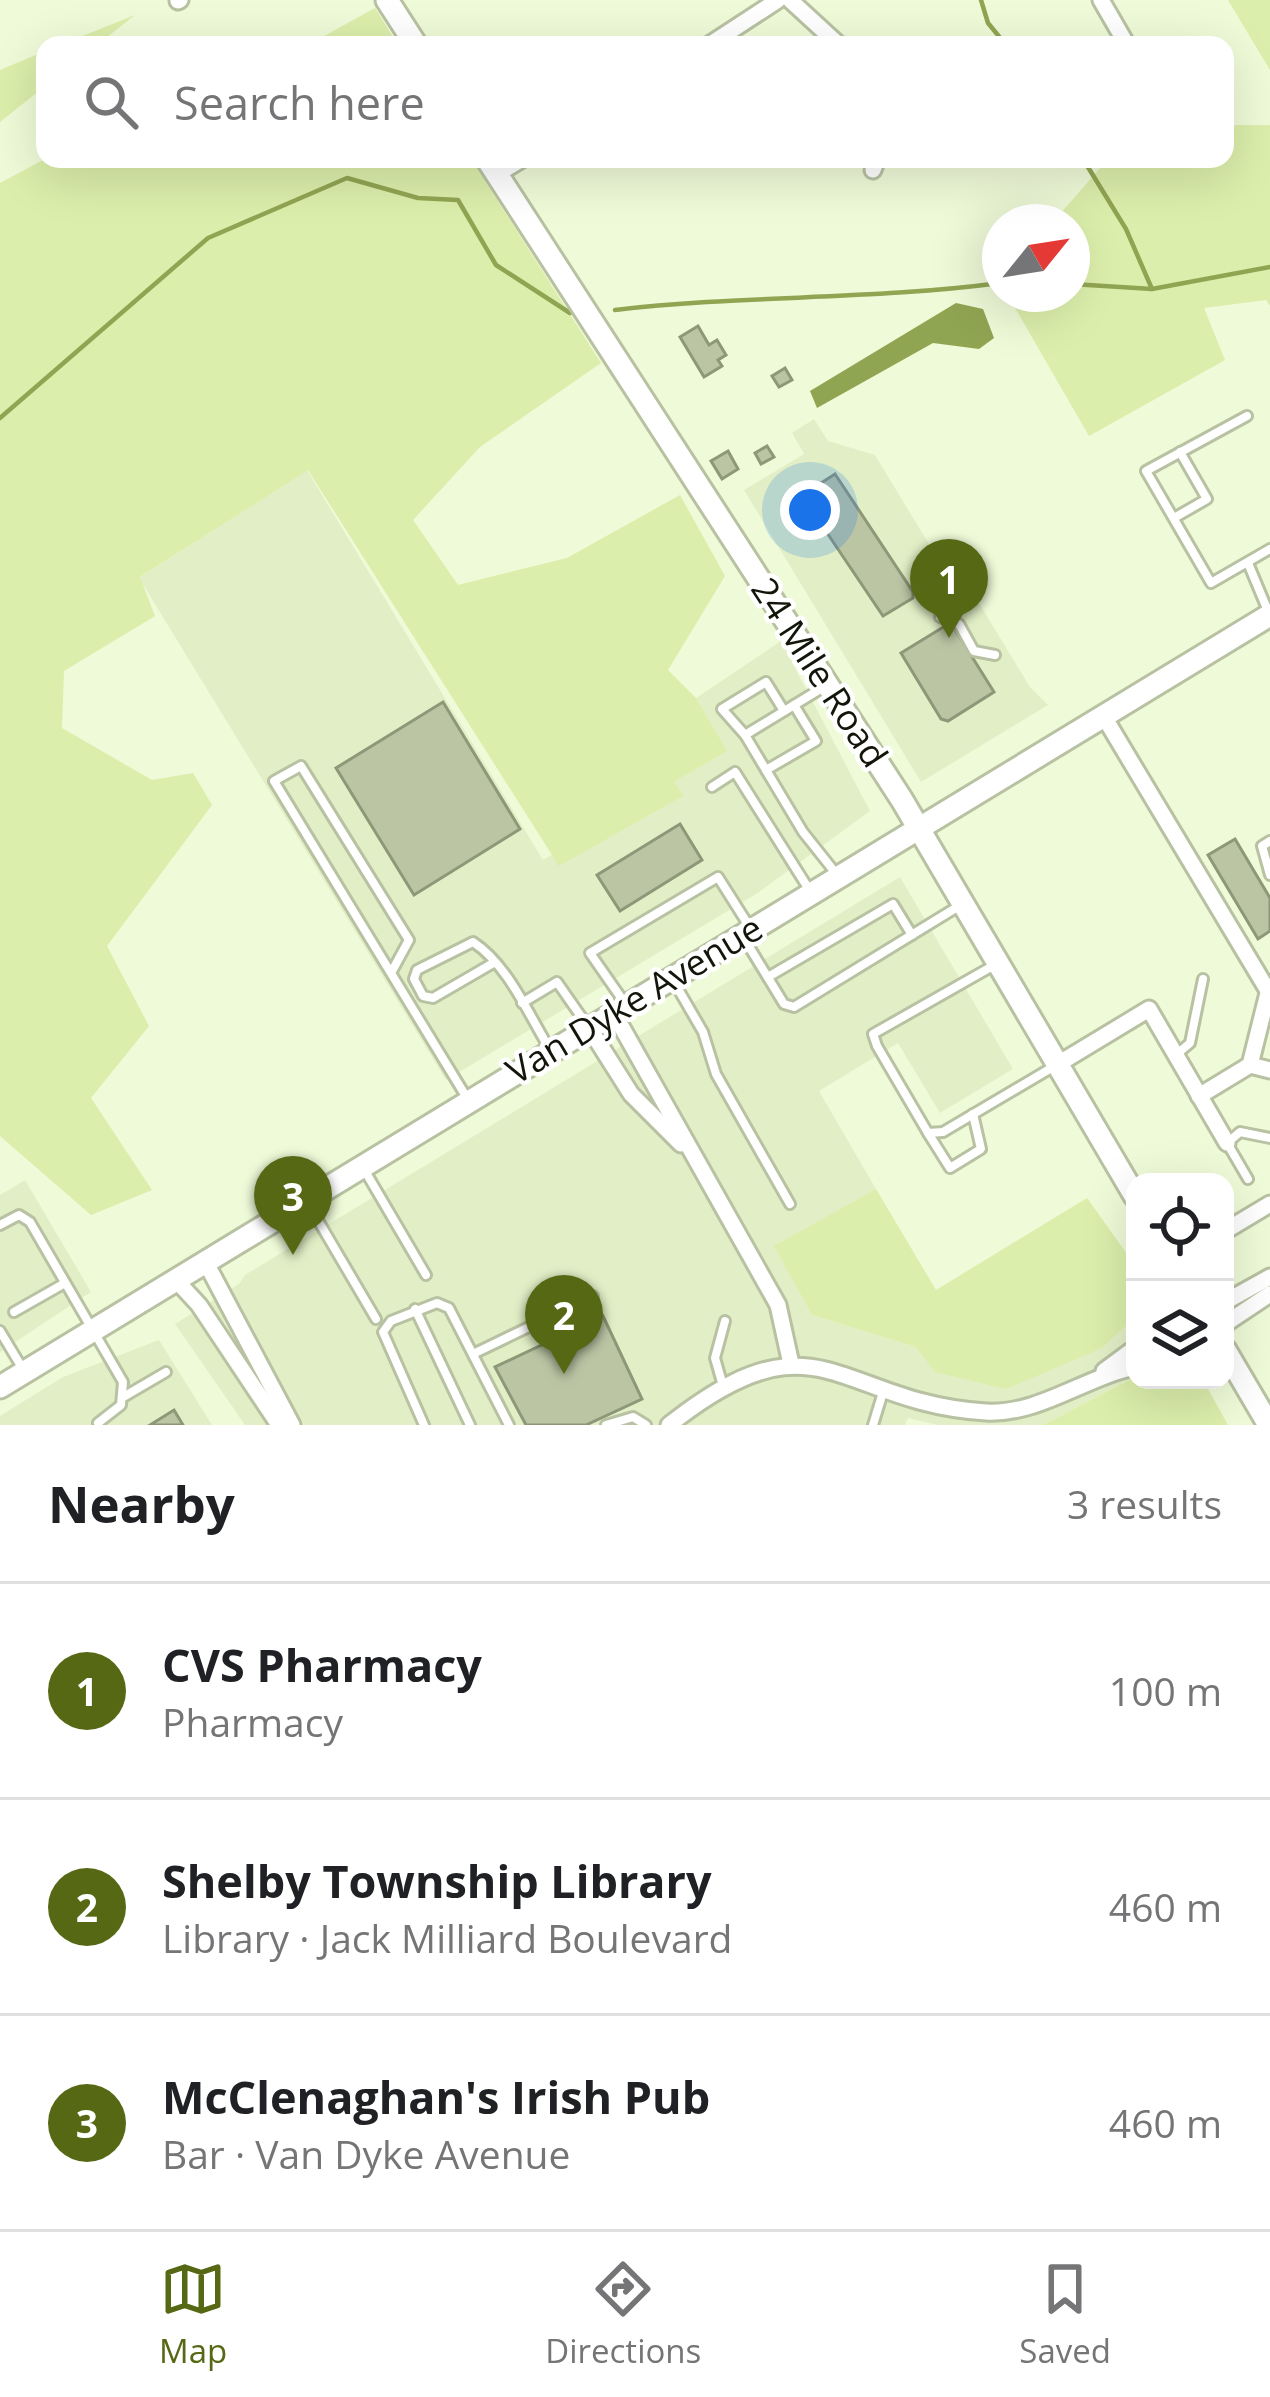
<!DOCTYPE html>
<meta charset="utf-8">
<style>
body{margin:0;font-family:"Open Sans",sans-serif;background:#f6f6f6;color:#202124}
.controls{position:absolute;right:36px;bottom:36px;display:grid;overflow:hidden;border-radius:24px;box-shadow:0 12px 48px #0002}
.controls button{width:108px;height:108px;display:grid;place-items:center;padding:0;border:0;border-bottom:3px solid #e0e0e0;background:#fff;color:#202124;font:60px sans-serif}
.compass{position:absolute;left:982px;top:204px;width:108px;height:108px;border-radius:50%;background:#fff;box-shadow:0 12px 48px #0002;rotate:60deg}
.you{position:absolute;left:810px;top:510px;width:42px;height:42px;margin:-30px;border:9px solid #fff;border-radius:50%;background:#1a73e8;box-shadow:0 0 0 18px #1a73e833}
.badge{display:grid;place-items:center;width:78px;height:78px;border-radius:50%;background:#566813;color:#fff;font-size:39px;font-weight:700}
.pin{position:absolute;translate:-50% -99px;filter:drop-shadow(0 3px 6px #0008)}
.pin::after{content:'';position:absolute;top:63px;width:42px;height:36px;background:inherit;clip-path:polygon(0 0,100% 0,50% 100%)}
.list{margin:0;padding:0;list-style:none}
h2{display:flex;justify-content:space-between;align-items:center;height:156px;margin:0;padding:0 48px;font-size:51px}
h2 small{font-size:39px;font-weight:400;color:#757577}
.list li{display:grid;grid-template-columns:78px 1fr auto;gap:36px;align-items:center;box-sizing:border-box;height:216px;padding:0 48px;border-top:3px solid #e0e0e0}
.list b{display:block;font-size:45px;white-space:nowrap}
.list p{margin:0;font-size:39px;white-space:nowrap;color:#757577}
.list em{font-size:39px;font-style:normal;color:#757577}
.icon{flex:none;width:66px;height:66px;fill:none;stroke:currentColor;stroke-width:2;stroke-linecap:round;stroke-linejoin:round}
.map{position:relative;flex:none;width:1270px;height:1425px;overflow:hidden}
.search{position:absolute;background:#fff;box-shadow:0 12px 48px #0002;left:36px;right:36px;top:36px;height:132px;display:flex;align-items:center;gap:30px;box-sizing:border-box;padding:0 42px;border-radius:24px;color:#757577;font-size:45px}
.sheet{height:804px;background:#fff}
nav{display:flex;justify-content:space-around;align-items:center;box-sizing:border-box;height:168px;border-top:3px solid #e0e0e0;background:#fff;font-size:33px;color:#757577}
nav a{display:grid;justify-items:center;gap:6px}
nav .on{color:#566813}
.map>svg:first-child{display:block}
.built{fill:#e2efc6}
.green{fill:#dbeeab}
.water{fill:#90a552}
.lines{fill:none;stroke-linecap:round;stroke-linejoin:round}
.stream{stroke:#90a552;stroke-width:4.5}
.building{fill:#bbc5a4;stroke:#8e9778;stroke-width:3}
.lane-casing{stroke:#b8c2a2;stroke-width:14}
.street-casing{stroke:#b8c2a2;stroke-width:21}
.secondary-casing{stroke:#b8c2a2;stroke-width:27}
.lane{stroke:#fff;stroke-width:8}
.street{stroke:#fff;stroke-width:15}
.secondary{stroke:#fff;stroke-width:21}
.labels{text-anchor:middle;dominant-baseline:central;stroke-width:9;stroke-linejoin:round;paint-order:stroke}
.street-label{font-size:36px;fill:#12160a;stroke:#fff}
</style>
<div class="map">
<svg width="1270" height="1425" viewBox="0 0 1270 1425">
<rect width="100%" height="100%" fill="#effad8"/>
<g class="built">
<polygon points="814,419 828,441 875,455 952,582 963,577 1030,687 1048,705 921,782 744,490 804,454 792,433"/>
<polygon points="307,470 543,860 726,751 696,698 781,641 870,811 756,894 446,1080 139,578"/>
<polygon points="900,877 1013,1069 940,1113 898,1043 819,1091 876,1189 775,1247 812,1315 916,1347 1102,1348 1135,1317 1135,1377 1043,1425 938,1425 908,1418 905,1425 245,1425 175,1324 239,1284 245,1275"/>
<polygon points="25,1180 91,1292 0,1352 0,1195"/>
<polygon points="159,1340 212,1425 0,1425 0,1416 63,1377"/>
</g>
<g class="green">
<polygon points="1228,0 1270,0 1270,70"/>
<polygon points="375,8 398,45 308,45"/>
<polygon points="135,15 97,45 60,45"/>
<polygon points="45,51 45,86 0,122 0,70"/>
<polygon points="1225,125 1270,125 1270,306 1266,300 1204,308 1225,360 1089,436 1007,294 1072,294 1072,222 1053,222 1108,159 1225,159"/>
<polygon points="45,159 471,159 601,363 480,447 413,520 458,585 567,558 680,495 725,576 668,670 696,698 727,751 674,782 683,796 559,866 308,470 140,577 155,616 64,671 62,728 152,780 193,773 212,805 107,946 149,1026 91,1098 152,1190 91,1215 0,1136 0,183"/>
<polygon points="876,1189 936,1290 1087,1198 1135,1265 1135,1317 1102,1348 1006,1389 935,1372 916,1347 812,1315 774,1246"/>
<polygon points="1135,1377 1203,1380 1228,1425 1043,1425"/>
</g>
<polygon class="water" points="956,303 983,309 994,338 979,349 933,343 817,408 810,391"/>
<g class="lines">
<g class="stream">
<polyline points="981,0 988,23 1006,45"/>
<polyline points="1083,159 1126,229 1152,289"/>
<polyline points="1072,284 1152,289 1270,267"/>
<path d="M 615,310 C 743,295 872,300 1000,283"/>
<polyline points="0,418 208,238 347,178 418,198 458,200 496,265 570,313"/>
</g>
</g>
<g class="building">
<polygon points="698,326 709,345 717,340 726,355 718,360 722,366 704,377 680,337"/>
<polygon points="785,368 792,380 779,387 772,376"/>
<polygon points="767,446 774,457 761,464 755,453"/>
<polygon points="728,451 738,469 722,479 711,461"/>
<polygon points="835,474 913,592 913,598 883,616 819,521 820,515 811,509 814,504 810,507 805,499 807,492"/>
<polygon points="945,626 954,628 994,692 948,721 941,719 901,653"/>
<polygon points="443,702 520,829 414,895 336,768"/>
<polygon points="680,824 702,860 620,911 597,875"/>
<polygon points="1235,839 1270,898 1270,931 1258,939 1208,855"/>
<polygon points="603,1316 642,1399 586,1425 526,1425 495,1367"/>
<polygon points="174,1410 183,1425 150,1425"/>
</g>
<g class="lines">
<g class="lane-casing">
<g id="lane">
<polyline points="1247,416 1146,471 1211,583 1270,549"/>
<polyline points="1174,518 1207,499 1180,452"/>
<polyline points="1248,563 1268,611"/>
<polyline points="940,617 959,624 974,651 995,655"/>
<polyline points="822,688 745,735 803,832 838,876"/>
<polyline points="745,735 722,709 766,682 784,711"/>
<polyline points="766,770 816,741 794,705"/>
<polyline points="712,787 735,772 810,891"/>
<polyline points="1270,841 1262,846 1270,875"/>
<polyline points="745,940 784,1004 794,1007 959,906"/>
<path d="M 495,962 L 433,998 L 423,996 L 414,979 L 417,970 L 473,942 C 507,964 528,1013 549,1048"/>
<polyline points="998,963 873,1034 877,1046 928,1133 943,1132 1053,1067"/>
<polyline points="391,973 409,940 301,766 274,781 467,1098"/>
<polyline points="768,977 893,904 912,935"/>
<polyline points="674,982 703,1032 716,1074 790,1204"/>
<polyline points="624,1002 590,953 718,877 749,926"/>
<polyline points="522,1003 557,982 587,1025"/>
<polyline points="1177,1054 1190,1043 1203,979"/>
<polyline points="928,1133 950,1168 981,1149 973,1114"/>
<polyline points="365,1171 426,1275"/>
<polyline points="1248,1179 1227,1143 1240,1132 1270,1138"/>
<polyline points="309,1205 376,1319"/>
<polyline points="0,1225 19,1215 30,1222 123,1382 121,1405 98,1423"/>
<polyline points="415,1309 470,1425"/>
<polyline points="14,1312 65,1283"/>
<polyline points="0,1331 24,1371"/>
<polyline points="473,1354 593,1296"/>
<polyline points="723,1386 715,1358 725,1321"/>
<polyline points="125,1396 166,1372"/>
<polyline points="424,1425 383,1332 391,1321 437,1303 449,1308 509,1425"/>
<polyline points="606,1425 633,1417 646,1425"/>
<polyline points="873,1425 884,1389"/>
</g>
</g>
<g class="street-casing">
<g id="street">
<polyline points="790,0 839,45"/>
<polyline points="1101,0 1127,45"/>
<polyline points="178,1 180,0"/>
<polyline points="709,45 778,0"/>
<polyline points="873,170 877,159"/>
<polyline points="497,174 522,159"/>
<polyline points="1103,715 1270,994"/>
<polyline points="1268,993 1250,1065 1270,1070"/>
<polyline points="612,1010 778,1305 791,1364"/>
<polyline points="588,1026 631,1094 681,1144"/>
<polyline points="1058,1064 1149,1009 1227,1143"/>
<polyline points="1199,1096 1250,1065"/>
<polyline points="1225,1231 1270,1204"/>
<polyline points="205,1261 292,1425"/>
<polyline points="175,1279 199,1305 279,1425"/>
<polyline points="1225,1302 1270,1277"/>
<polyline points="1225,1324 1270,1294"/>
<polyline points="1104,1371 1135,1348"/>
<path d="M 669,1425 C 819,1306 837,1403 986,1412 C 1039,1415 1085,1377 1135,1367"/>
</g>
</g>
<g class="secondary-casing">
<g id="secondary">
<polyline points="387,0 416,45"/>
<polyline points="487,159 902,800 1135,1196"/>
<polyline points="1225,1350 1269,1425"/>
<polyline points="0,1387 1270,615"/>
</g>
</g>
<use href="#lane" class="lane"/>
<use href="#street" class="street"/>
<use href="#secondary" class="secondary"/>
</g>
<g class="labels">
<g class="street-label">
<text transform="translate(820 672) rotate(57)">24 Mile Road</text>
<text transform="translate(634 999) rotate(-31)">Van Dyke Avenue</text>
</g>
</g>
</svg>
<div class="controls">
<button><svg class="icon" aria-label="locate" viewBox="0 0 24 24"><circle cx="12" cy="12" r="6"/><path d="M12 2v4M12 18v4M2 12h4M18 12h4"/></svg></button>
<button><svg class="icon" aria-label="layers" viewBox="0 0 24 24"><path d="M12 4l9 5-9 5-9-5zM3 14l9 5 9-5"/></svg></button>
</div>
<svg class="compass" viewBox="-18 -18 36 36"><path d="M0-13l5 13h-10z" fill="#e53935"/><path d="M0 13l5-13h-10z" fill="#757577"/></svg>
<div class="you"></div>
<div class="pin badge" style="left:949px;top:638px">1</div>
<div class="pin badge" style="left:564px;top:1374px">2</div>
<div class="pin badge" style="left:293px;top:1255px">3</div>
<div class="search"><svg class="icon" aria-label="search" viewBox="0 0 24 24"><circle cx="10" cy="10" r="6"/><path d="M15 15l6 6"/></svg>Search here</div>
</div>
<section class="sheet">
<h2>Nearby<small>3 results</small></h2>
<ul class="list">
<li><span class="badge">1</span><div><b>CVS Pharmacy</b><p>Pharmacy</p></div><em>100 m</em></li>
<li><span class="badge">2</span><div><b>Shelby Township Library</b><p>Library · Jack Milliard Boulevard</p></div><em>460 m</em></li>
<li><span class="badge">3</span><div><b>McClenaghan's Irish Pub</b><p>Bar · Van Dyke Avenue</p></div><em>460 m</em></li>
</ul>
</section>
<nav>
<a class="on"><svg class="icon" aria-label="map" viewBox="0 0 24 24"><path d="M3 6l6-2 6 2 6-2v14l-6 2-6-2-6 2zM9 4v14M15 6v14"/></svg>Map</a>
<a><svg class="icon" aria-label="directions" viewBox="0 0 24 24"><path d="M12 3l9 9-9 9-9-9zM9 14v-3h6M13 9l2 2-2 2"/></svg>Directions</a>
<a><svg class="icon" aria-label="saved" viewBox="0 0 24 24"><path d="M7 4h10v16l-5-4-5 4z"/></svg>Saved</a>
</nav>
